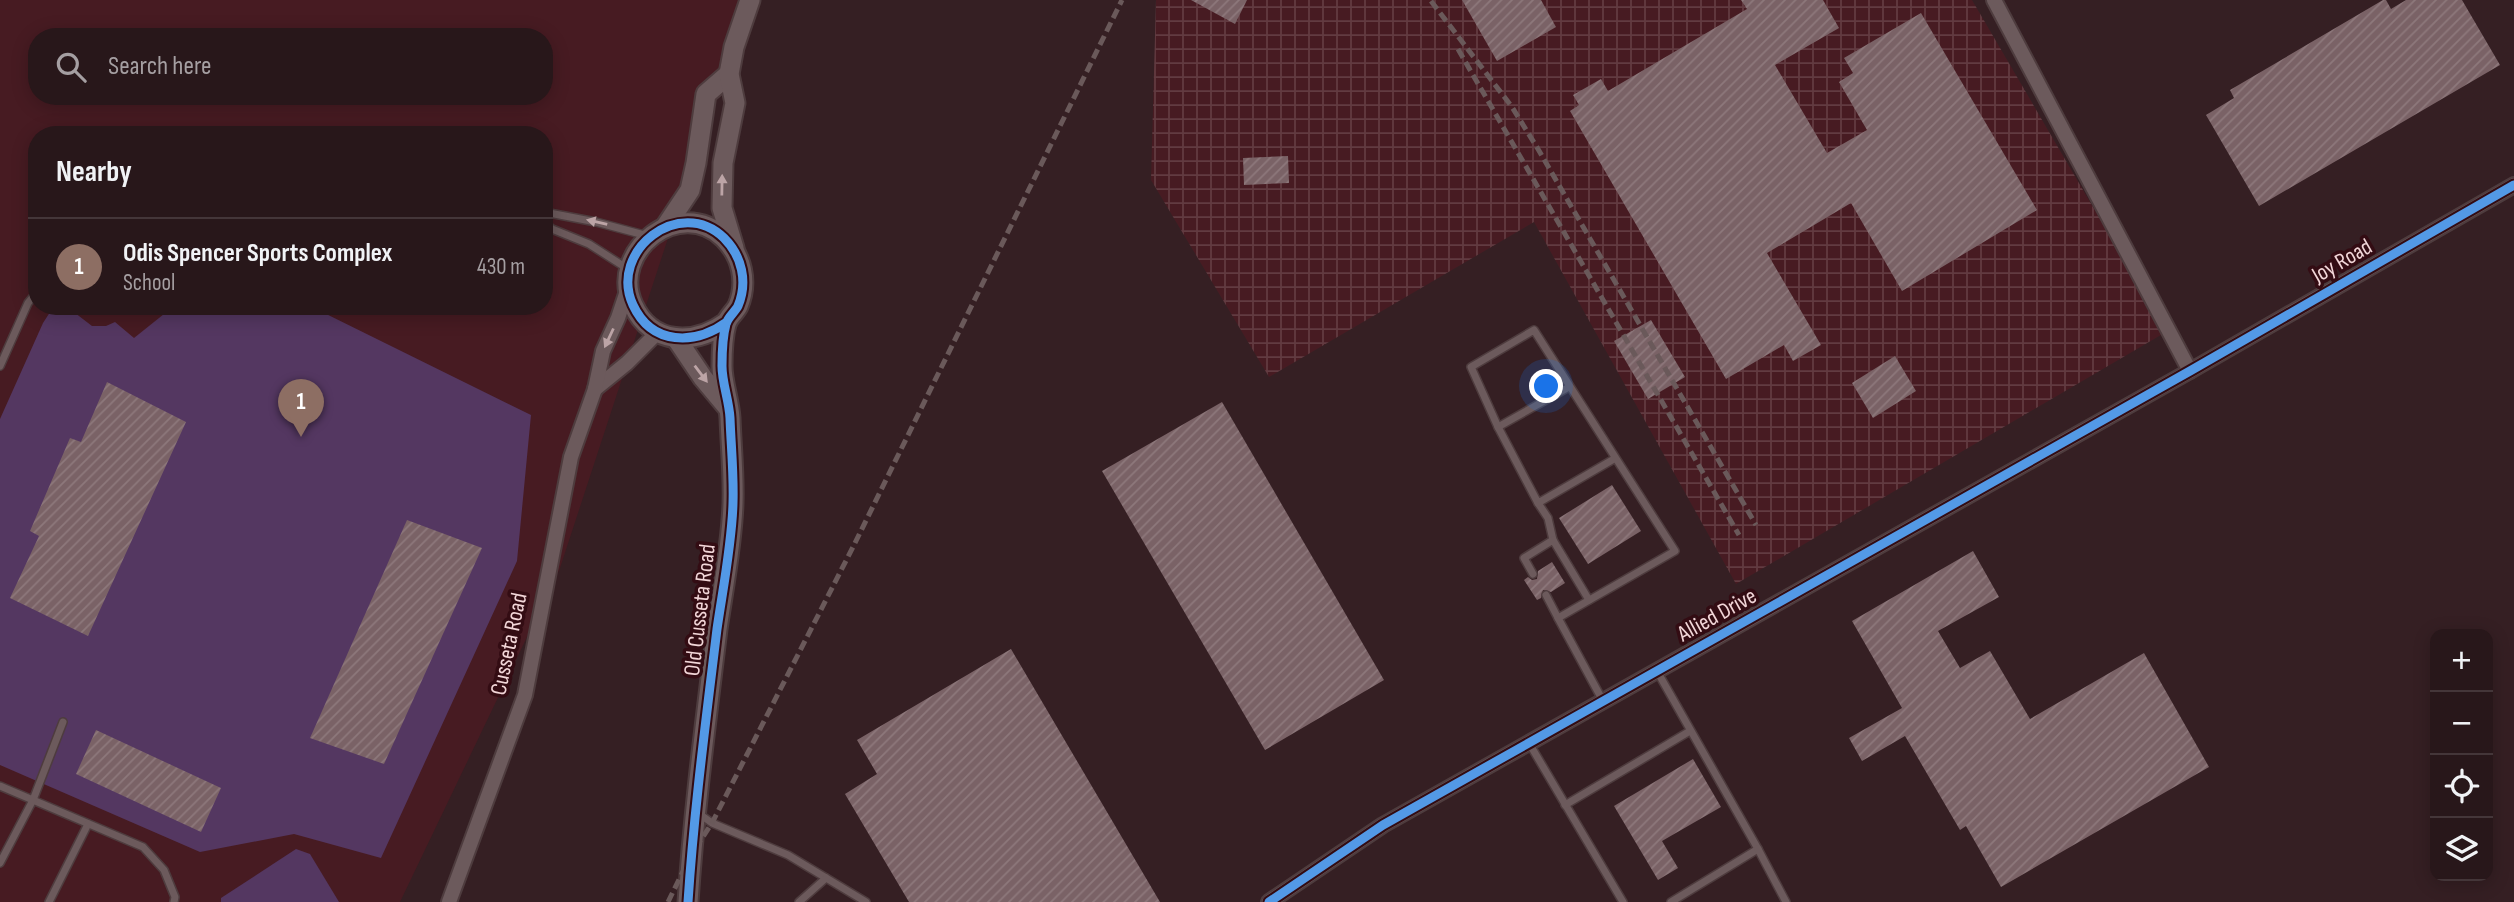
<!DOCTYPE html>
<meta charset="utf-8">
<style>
body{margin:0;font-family:"Sofia Sans Condensed",sans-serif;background:#342427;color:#f1f3f6}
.controls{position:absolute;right:21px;bottom:21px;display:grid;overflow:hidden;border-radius:14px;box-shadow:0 4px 18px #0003}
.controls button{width:63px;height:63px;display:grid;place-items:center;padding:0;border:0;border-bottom:2px solid #443639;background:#28171a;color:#f1f3f6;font:35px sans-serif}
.you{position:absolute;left:1547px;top:387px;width:24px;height:24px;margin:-18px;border:5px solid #fff;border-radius:50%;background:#1a73e8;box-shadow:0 0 0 10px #1a73e833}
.badge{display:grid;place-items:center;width:46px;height:46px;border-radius:50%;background:#b09699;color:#fff;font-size:23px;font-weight:700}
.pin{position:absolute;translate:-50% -58px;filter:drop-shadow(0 2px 4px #0008)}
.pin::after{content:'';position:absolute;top:37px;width:24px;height:21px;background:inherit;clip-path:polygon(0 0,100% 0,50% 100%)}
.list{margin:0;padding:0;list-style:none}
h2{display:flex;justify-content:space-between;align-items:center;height:91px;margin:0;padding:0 28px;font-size:30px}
h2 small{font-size:23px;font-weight:400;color:#a59fa2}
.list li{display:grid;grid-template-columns:46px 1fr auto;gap:21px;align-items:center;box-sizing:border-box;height:98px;padding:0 28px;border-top:2px solid #443639}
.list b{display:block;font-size:26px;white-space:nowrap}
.list p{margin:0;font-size:23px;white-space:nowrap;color:#a59fa2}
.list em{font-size:23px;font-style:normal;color:#a59fa2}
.icon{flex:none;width:38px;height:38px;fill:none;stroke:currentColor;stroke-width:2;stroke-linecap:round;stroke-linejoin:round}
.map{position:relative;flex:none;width:2514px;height:902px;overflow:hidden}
.search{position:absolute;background:#28171a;box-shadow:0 4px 18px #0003;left:28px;top:28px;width:525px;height:77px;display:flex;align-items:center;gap:18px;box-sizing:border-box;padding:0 24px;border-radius:28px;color:#a59fa2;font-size:26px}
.panel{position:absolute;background:#28171a;box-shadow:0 4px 18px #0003;left:28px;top:126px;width:525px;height:189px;border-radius:28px}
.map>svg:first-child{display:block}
.built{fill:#471b22;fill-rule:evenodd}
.industrial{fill:url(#industrial-grid)}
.green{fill:#543761}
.building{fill:url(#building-hatch)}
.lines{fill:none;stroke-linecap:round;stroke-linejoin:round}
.service-casing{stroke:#4e3c3e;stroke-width:10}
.minor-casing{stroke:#4e3c3e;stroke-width:18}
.tertiary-casing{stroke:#4e3c3e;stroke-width:23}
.service{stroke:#6c5a5c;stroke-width:7}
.minor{stroke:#6c5a5c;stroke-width:14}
.tertiary{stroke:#6c5a5c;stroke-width:19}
.rail{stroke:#6a595a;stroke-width:5;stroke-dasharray:10 5;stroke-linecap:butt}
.cycleway-casing{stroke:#330c13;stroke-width:13}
.cycleway{stroke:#5399e6;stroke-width:9}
.oneway{fill:#bca4a6}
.labels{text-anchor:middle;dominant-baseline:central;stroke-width:7;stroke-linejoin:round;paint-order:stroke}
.street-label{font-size:23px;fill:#f2d6d8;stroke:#330c13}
</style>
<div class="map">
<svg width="2514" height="902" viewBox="0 0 2514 902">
<defs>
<pattern id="industrial-grid" width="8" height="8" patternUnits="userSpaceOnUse" patternTransform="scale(1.75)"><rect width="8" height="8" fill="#471b22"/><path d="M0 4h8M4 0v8" fill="none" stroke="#623b41"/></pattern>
<pattern id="building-hatch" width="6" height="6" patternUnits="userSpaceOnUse" patternTransform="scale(1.75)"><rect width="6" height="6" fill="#7a6266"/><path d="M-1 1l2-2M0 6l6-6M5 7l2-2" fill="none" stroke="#8d787b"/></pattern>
</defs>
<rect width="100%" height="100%" fill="#351f23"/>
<path class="built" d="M 0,0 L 746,0 L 560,568 L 400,902 L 0,902 ZM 37,37 L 544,37 L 544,96 L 37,96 ZM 37,135 L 544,135 L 544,306 L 37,306 Z"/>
<polygon class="industrial" points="1156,0 1972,0 2166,332 1736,584 1534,222 1269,377 1151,180"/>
<g class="green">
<polygon points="54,306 66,306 92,326 106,326 115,322 134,338 164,314 182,306 310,306 531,415 517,561 381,858 294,834 200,852 0,765 0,419 43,323"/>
<polygon points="296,849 310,854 339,902 221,902 221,898"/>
</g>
<g class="building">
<polygon points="1191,0 1247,0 1235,24"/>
<polygon points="1462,0 1541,0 1556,27 1497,61"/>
<polygon points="1741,0 1823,0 1839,28 1775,65 1827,153 1867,130 1839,82 1853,73 1844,58 1921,13 2037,210 1902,291 1851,203 1767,253 1821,345 1793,361 1784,345 1726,379 1570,111 1579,105 1573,95 1601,79 1608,91 1747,9"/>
<polygon points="2383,0 2386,0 2391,9 2406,0 2462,0 2500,65 2259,206 2206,115 2234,98 2230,90"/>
<polygon points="1288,156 1289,183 1244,185 1243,158"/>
<polygon points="1651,320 1685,377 1648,399 1614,341"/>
<polygon points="1895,356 1916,391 1873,418 1852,383"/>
<polygon points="107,382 186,422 88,636 10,598 39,536 30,531 70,438 81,442"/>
<polygon points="1222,402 1384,680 1265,750 1102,471"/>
<polygon points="1612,485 1641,531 1588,564 1559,518"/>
<polygon points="407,520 482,548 384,764 310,738"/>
<polygon points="1973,551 1999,597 1938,631 1960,668 1990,651 2030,719 2144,653 2209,767 2001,887 1966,826 1960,830 1905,736 1862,761 1849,738 1902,708 1852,621"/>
<polygon points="1552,562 1565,583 1551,592 1543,590 1541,598 1537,600 1524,580 1528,577 1532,580 1537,579 1538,571"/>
<polygon points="1011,649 1160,902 909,902 845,794 877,774 857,740"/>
<polygon points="96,730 221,788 201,832 76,774"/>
<polygon points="1693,759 1721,807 1662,841 1678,868 1658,880 1614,806"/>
</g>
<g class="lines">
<g class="service-casing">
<g id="service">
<polyline points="544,212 596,222 648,236"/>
<polyline points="544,222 552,229 589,244 628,269"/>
<polyline points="0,366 28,303 37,292"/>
<polyline points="1498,427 1569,387"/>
<polyline points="1538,503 1548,518 1553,540"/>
<polyline points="1533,574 1524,558 1553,540 1589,600"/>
<polyline points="1546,595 1558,618"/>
<polyline points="1657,671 1758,849 1671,902"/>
<polyline points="1603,701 1558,618 1675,551 1534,330 1471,367 1498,427 1538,503 1614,459"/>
<polyline points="1529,743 1623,902"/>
<polyline points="0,786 143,847 164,870 175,897 174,902"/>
<polyline points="1565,805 1690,731"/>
<polyline points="698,813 712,823 788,855 866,902"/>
<polyline points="1758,849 1786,902"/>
<polyline points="0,863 33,800 63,722"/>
<polyline points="49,902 88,824"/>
<polyline points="799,902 826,878"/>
</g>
</g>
<g class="minor-casing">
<g id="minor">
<polyline points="1994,0 2190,371"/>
<polyline points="595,389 627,363 658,332"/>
<polyline points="449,902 525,695 571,457 595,389 603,351 618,318 628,288"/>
<polyline points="1269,902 1383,825 2190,371 2514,185"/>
</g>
</g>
<g class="tertiary-casing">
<g id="tertiary">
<polyline points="666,226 690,190 696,163 706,94 729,74"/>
<polyline points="734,248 722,208 723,163 735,103 729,74 734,47 750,0"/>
<polyline points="676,338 703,378 728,408"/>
<path d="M 688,902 C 694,810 706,720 717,629 C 723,588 732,543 733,503 C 734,475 731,446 730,418 C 729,400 722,383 722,366 C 722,353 723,335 726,324 C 728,317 735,312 738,306 C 748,282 742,256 724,238 C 680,195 608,251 633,305 C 652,346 695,345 727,322"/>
</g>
</g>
<use href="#service" class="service"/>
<use href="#minor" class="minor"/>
<use href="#tertiary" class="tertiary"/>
<g class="rail">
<polyline points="1431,1 1512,107 1538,149 1756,525"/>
<polyline points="1458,49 1739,535"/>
<polyline points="668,902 691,855 712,823 853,547 1122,0"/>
</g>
<g class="cycleway-casing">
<g id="cycleway">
<path d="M 688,902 C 694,810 706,720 717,629 C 723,588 732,543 733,503 C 734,475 731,446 730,418 C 729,400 722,383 722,366 C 722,353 723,335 726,324 C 728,317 735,312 738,306 C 748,282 742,256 724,238 C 680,195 608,251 633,305 C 652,346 695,345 727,322"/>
<polyline points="1269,902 1383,825 2190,371 2514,185"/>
</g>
</g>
<use href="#cycleway" class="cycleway"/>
</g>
<defs><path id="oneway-solid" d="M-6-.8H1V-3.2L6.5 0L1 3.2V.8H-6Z" transform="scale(1.75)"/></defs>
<g class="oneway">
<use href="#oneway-solid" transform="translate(722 185) rotate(-89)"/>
<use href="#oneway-solid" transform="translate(597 222) rotate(-167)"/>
<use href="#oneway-solid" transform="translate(609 338) rotate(115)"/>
<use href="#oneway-solid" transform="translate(701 374) rotate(53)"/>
</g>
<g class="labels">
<g class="street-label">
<text transform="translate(2342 261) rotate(-30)">Joy Road</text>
<text transform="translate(700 610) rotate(-83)">Old Cusseta Road</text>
<text transform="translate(1717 615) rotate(-29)">Allied Drive</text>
<text transform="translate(509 644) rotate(-78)">Cusseta Road</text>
</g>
</g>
</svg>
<div class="controls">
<button>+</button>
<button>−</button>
<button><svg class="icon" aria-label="locate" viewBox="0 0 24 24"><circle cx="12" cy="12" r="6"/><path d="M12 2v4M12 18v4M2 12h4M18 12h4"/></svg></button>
<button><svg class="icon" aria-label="layers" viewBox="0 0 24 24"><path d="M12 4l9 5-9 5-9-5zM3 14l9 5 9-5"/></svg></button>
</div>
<div class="you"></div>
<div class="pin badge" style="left:301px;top:437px;background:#8d6e63">1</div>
<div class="search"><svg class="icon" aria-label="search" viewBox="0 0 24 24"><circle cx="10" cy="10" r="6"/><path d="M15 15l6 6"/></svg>Search here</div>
<section class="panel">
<h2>Nearby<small></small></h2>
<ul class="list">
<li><span class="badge" style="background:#8d6e63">1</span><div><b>Odis Spencer Sports Complex</b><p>School</p></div><em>430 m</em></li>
</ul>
</section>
</div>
